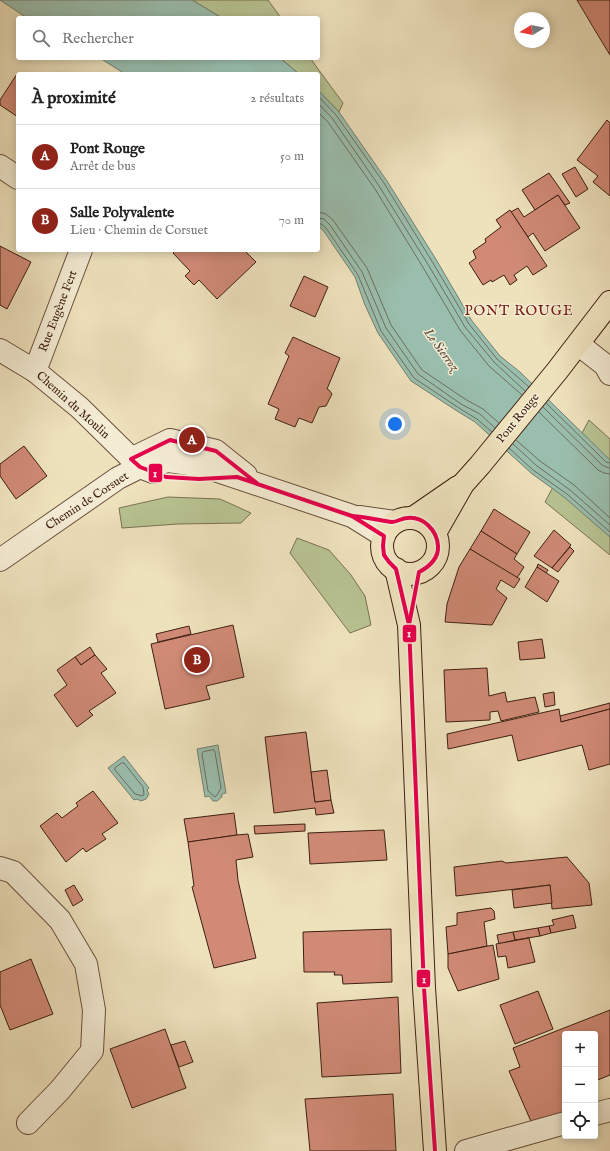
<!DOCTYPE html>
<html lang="fr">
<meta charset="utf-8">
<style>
body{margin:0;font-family:"IM FELL English",serif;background:#f6f6f6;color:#222}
.controls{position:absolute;right:12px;bottom:12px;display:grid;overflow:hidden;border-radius:4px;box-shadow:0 2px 10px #0003}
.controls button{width:36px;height:36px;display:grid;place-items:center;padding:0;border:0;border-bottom:1px solid #e0e0e0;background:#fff;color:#222;font:20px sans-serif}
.compass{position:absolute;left:514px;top:12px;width:36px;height:36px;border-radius:50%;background:#fff;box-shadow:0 2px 10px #0003;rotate:260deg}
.you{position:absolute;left:395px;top:424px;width:14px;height:14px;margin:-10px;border:3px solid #fff;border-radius:50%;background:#1a73e8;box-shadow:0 0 0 6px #1a73e833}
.badge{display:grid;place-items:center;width:26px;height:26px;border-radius:50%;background:#8f2418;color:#fff;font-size:13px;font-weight:700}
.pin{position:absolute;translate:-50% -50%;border:2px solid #fff;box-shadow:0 1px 4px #0006}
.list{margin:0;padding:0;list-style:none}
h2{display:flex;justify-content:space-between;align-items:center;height:52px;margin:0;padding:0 16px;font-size:17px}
h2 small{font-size:13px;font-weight:400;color:#767676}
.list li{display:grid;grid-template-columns:26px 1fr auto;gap:12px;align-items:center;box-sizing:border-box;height:64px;padding:0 16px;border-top:1px solid #e0e0e0}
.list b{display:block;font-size:15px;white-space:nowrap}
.list p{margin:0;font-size:13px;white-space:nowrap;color:#767676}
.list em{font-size:13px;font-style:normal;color:#767676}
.icon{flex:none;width:22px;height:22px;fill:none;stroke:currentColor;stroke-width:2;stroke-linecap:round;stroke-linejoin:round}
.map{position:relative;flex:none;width:610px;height:1151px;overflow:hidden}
.search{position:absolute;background:#fff;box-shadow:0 2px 10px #0003;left:16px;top:16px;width:304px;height:44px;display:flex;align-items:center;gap:10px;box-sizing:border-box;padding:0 14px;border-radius:4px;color:#767676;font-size:15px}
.panel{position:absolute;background:#fff;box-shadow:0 2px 10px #0003;left:16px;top:72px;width:304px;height:180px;border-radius:4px}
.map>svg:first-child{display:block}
.green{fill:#b8c392;stroke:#7c7252}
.water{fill:#9abead;stroke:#767f6f}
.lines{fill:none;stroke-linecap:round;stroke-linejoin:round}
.shore{stroke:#6c6f5f;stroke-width:1}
.building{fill:#d08a76;stroke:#3f2011}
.minor-casing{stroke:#6b503c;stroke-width:24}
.major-casing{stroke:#3f2011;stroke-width:24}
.minor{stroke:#f4ecd4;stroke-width:22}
.major{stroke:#eee2bd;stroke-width:22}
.bus-1-casing{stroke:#f4ecd4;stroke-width:7}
.bus-1{stroke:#e5004c;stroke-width:4}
.labels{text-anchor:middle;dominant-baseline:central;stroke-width:3;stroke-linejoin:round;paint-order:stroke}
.street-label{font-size:12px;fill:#3f2011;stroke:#f4ecd4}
.water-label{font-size:13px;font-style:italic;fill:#5a4f40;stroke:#f4ecd4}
.quarter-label{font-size:14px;letter-spacing:1px;fill:#7a1f14;stroke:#f4ecd4}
.line-badge{stroke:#f4ecd4;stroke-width:1.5}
.badge-label{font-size:11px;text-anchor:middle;font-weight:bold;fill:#fff}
</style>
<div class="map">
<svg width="610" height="1151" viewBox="0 0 610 1151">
<rect width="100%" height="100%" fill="#eee2bd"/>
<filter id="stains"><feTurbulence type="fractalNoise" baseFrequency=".005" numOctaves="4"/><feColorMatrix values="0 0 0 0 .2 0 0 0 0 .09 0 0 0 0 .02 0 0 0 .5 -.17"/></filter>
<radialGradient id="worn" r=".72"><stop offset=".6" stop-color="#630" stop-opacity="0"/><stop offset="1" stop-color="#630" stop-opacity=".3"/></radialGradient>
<g class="green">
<polygon points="192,0 268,0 281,18 222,18"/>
<polygon points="280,58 310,58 343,103 339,112 318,90 318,74 299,74"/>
<polygon points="589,420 610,439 610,555 545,502"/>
<polygon points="168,497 220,499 251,513 241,523 178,524 122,528 119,508"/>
<polygon points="297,538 329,550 351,575 365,596 371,625 350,633 290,553"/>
</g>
<g class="water">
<polygon points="0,0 192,0 222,18 27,18"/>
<polygon points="100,58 280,58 299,74 125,74"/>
<polygon points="318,90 339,112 387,181 437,261 472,321 500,356 520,372 610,460 610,537 564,497 531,473 475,422 457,411 411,381 378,333 365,305 355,277 323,230 318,226"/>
<polygon points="218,745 226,793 222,794 222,797 217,801 213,801 209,796 205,797 197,749"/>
<polygon points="124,756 149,788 147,790 149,794 146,799 141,801 137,799 134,800 108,768"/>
</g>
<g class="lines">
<g class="shore">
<polyline points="318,96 336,115 384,183 433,263 469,324 497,359 529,387"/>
<polyline points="318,103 332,118 379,186 429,266 465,327 494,362 525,391"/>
<polyline points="318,112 328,122 375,189 424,269 460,330 489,366 522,395"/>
<polyline points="318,212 326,214 333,220 367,268 391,325 422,370 465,399 483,409 499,423"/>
<polyline points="318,218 324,219 330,225 362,272 386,328 418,374 461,404 480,414 495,428"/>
<polyline points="318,223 321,224 326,228 358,275 381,331 414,378 459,408 477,419 492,432"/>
<polyline points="546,403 606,462 610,463"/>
<polyline points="543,407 602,465 606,467 610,468"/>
<polyline points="539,412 598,470 604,473 610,474"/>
<polyline points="516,440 540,461 574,485 610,518"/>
<polyline points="513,444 537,466 570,490 610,525"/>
<polyline points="509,448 533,470 567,494 610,532"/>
<polygon points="214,750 215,752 221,788 217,795 215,797 208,791 202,754 203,752"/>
<polygon points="122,763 124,763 143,787 144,794 143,796 135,794 115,770 115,768"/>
</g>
</g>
<g class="building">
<polygon points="577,0 610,0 610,55 596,32"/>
<polygon points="17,74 18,75 18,117 0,105 0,100"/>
<polygon points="607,120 610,123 610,196 593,182 598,176 577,160"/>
<polygon points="575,167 588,189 576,197 562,174"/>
<polygon points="549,173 570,203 565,205 558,195 535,210 522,190"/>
<polygon points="558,195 580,228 545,251 533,233 528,237 511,212 518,208 524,217"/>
<polygon points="510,210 547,266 533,275 527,266 514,275 517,280 510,285 504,275 492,282 491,280 483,285 469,263 476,258 473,251 486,242 485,239 501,227 496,220"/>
<polygon points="0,246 31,262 7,309 0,305"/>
<polygon points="176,250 244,250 256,262 217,299 199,280 194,285 185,276 190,271 173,253"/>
<polygon points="304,276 328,287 315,317 290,306"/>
<polygon points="293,337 340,358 327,389 329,390 332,394 326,406 319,407 312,423 299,418 295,427 275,419 279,409 268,404 289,356 285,353"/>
<polygon points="24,446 47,476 16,499 0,476 0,464"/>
<polygon points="494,509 530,532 517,554 481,531"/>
<polygon points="554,530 571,545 552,568 534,556"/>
<polygon points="481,531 517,554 514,559 524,567 517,578 470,549"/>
<polygon points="570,547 574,551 558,572 552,568"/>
<polygon points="470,549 520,579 514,588 501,580 496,589 507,598 492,625 445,622 447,604 459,567"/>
<polygon points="538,564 548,570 546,573 537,567"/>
<polygon points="537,567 559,581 547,602 525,587"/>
<polygon points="233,625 244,677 206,686 210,699 165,709 151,644"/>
<polygon points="189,626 191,634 158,642 156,634"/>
<polygon points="542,639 545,658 520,660 518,642"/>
<polygon points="90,647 95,655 81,665 75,657"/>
<polygon points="95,655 107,669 101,673 116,693 89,711 93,715 77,727 54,695 67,685 57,670 75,657 81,665"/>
<polygon points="487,668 489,696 505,692 507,702 535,697 539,712 501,721 498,711 490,712 490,720 446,722 444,670"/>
<polygon points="554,692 555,705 545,707 543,694"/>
<polygon points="610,703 610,709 561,722 560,716"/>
<polygon points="559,709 561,722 610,709 610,764 589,770 582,745 518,761 512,735 448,749 447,734"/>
<polygon points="306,732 315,802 331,800 334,813 316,815 315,808 274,813 265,737"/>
<polygon points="327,770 331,800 315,802 311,772"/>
<polygon points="93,791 118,823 102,834 106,839 86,852 83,848 66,862 40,826 57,813 62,818 78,806 76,803"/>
<polygon points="234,813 237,835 188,842 184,819"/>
<polygon points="305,824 305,831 255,834 254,826"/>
<polygon points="384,830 387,860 310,864 308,833"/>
<polygon points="248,834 253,857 236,860 238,880 246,916 256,958 214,968 192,887 194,886 188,842 237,835"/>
<polygon points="567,857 589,883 592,905 552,909 550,885 456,896 454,867 502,861 506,863"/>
<polygon points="74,885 83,900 73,906 65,890"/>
<polygon points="550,885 552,903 514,908 512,890"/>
<polygon points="491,908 494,911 495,919 484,922 487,946 448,954 446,927 457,925 457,913"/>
<polygon points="573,915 576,928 551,933 549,926 554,925 552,920"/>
<polygon points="549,926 551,933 540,936 538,928"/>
<polygon points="538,928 540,936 515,940 513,932"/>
<polygon points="391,929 392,982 343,984 342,975 334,975 335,972 304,972 303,932"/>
<polygon points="513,932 515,940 499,944 497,935"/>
<polygon points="529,938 535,962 508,968 506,956 498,957 496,944"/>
<polygon points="493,945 499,979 458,991 448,968 448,954"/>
<polygon points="31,959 53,1014 10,1030 0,1005 0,972"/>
<polygon points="538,991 553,1029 515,1044 500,1005"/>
<polygon points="398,997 401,1073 322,1077 317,1003"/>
<polygon points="610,1010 610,1075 595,1081 595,1034 565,1034 565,1113 533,1126 509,1071 520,1067 513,1048"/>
<polygon points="165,1029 186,1088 132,1108 110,1049"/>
<polygon points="185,1041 193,1062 179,1067 171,1045"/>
<polygon points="393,1094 396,1151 310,1151 305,1099"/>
</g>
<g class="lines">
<g class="minor-casing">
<g id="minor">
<polyline points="0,166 18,178"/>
<polyline points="578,344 605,365 610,374"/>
<polyline points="0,350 35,371 80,408 140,467 153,472"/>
<polyline points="35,371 81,250"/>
<polyline points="131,459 170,440 216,451 246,475"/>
<polyline points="359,517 395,522"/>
<polyline points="0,560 118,478 140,467 169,461 203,466 352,516 384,536"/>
<polyline points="0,868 13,872 60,920 86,964 94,1010 92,1051 60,1090 28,1123"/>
<polyline points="595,1114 610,1110"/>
<polyline points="466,1151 565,1123"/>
</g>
</g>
<g class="major-casing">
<g id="major">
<polyline points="413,518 458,487"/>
<circle cx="410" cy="546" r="28"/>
<polyline points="435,533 463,484 480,465 557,371 610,302"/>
<polyline points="396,569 409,625 424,988 435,1151"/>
</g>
</g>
<use href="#minor" class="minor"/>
<use href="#major" class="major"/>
<g class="bus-1-casing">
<g id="bus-1">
<polyline points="258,484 216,451 170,440 131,459 140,467 166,477 199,479 237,477 352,516 384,536 383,546 384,555 389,562 396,569 409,625 424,988 435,1151"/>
<path d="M 352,516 C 365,517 379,520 392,522 C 397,522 402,518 407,518 C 423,516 437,530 438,546 C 439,558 429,567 419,572 L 409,625"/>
</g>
</g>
<use href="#bus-1" class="bus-1"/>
</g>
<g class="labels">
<g class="street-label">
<text transform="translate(58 311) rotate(-69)">Rue Eugène Fert</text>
<text transform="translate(73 405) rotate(42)">Chemin du Moulin</text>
<text transform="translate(518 418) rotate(-51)">Pont Rouge</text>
<text transform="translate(87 501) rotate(-33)">Chemin de Corsuet</text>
</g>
<g class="water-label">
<text transform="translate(441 350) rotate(54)">Le Sierroz</text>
</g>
<g class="quarter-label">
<text x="519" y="311">PONT ROUGE</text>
</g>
</g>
<g class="line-badge">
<rect x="148" y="463" width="15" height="20" rx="4" fill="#e5004c"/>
<rect x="402" y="624" width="15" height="19" rx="4" fill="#e5004c"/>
<rect x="416" y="969" width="15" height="19" rx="4" fill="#e5004c"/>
</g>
<g class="badge-label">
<text x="155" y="477">1</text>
<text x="409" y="637">1</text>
<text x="424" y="983">1</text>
</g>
<rect width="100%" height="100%" filter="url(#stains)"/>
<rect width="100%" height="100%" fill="url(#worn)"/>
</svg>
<div class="controls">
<button>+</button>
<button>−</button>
<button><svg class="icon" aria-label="locate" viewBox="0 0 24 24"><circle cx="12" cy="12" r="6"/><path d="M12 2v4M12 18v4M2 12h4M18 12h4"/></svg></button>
</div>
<svg class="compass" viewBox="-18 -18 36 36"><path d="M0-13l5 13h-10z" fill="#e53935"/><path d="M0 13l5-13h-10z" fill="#767676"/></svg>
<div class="you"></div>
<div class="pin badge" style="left:192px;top:440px">A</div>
<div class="pin badge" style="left:197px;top:660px">B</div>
<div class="search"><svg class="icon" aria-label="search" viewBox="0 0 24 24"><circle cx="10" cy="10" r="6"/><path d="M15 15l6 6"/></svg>Rechercher</div>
<section class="panel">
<h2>À proximité<small>2 résultats</small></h2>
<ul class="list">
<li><span class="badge">A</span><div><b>Pont Rouge</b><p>Arrêt de bus</p></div><em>50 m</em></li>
<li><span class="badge">B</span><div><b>Salle Polyvalente</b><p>Lieu · Chemin de Corsuet</p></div><em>70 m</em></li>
</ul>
</section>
</div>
